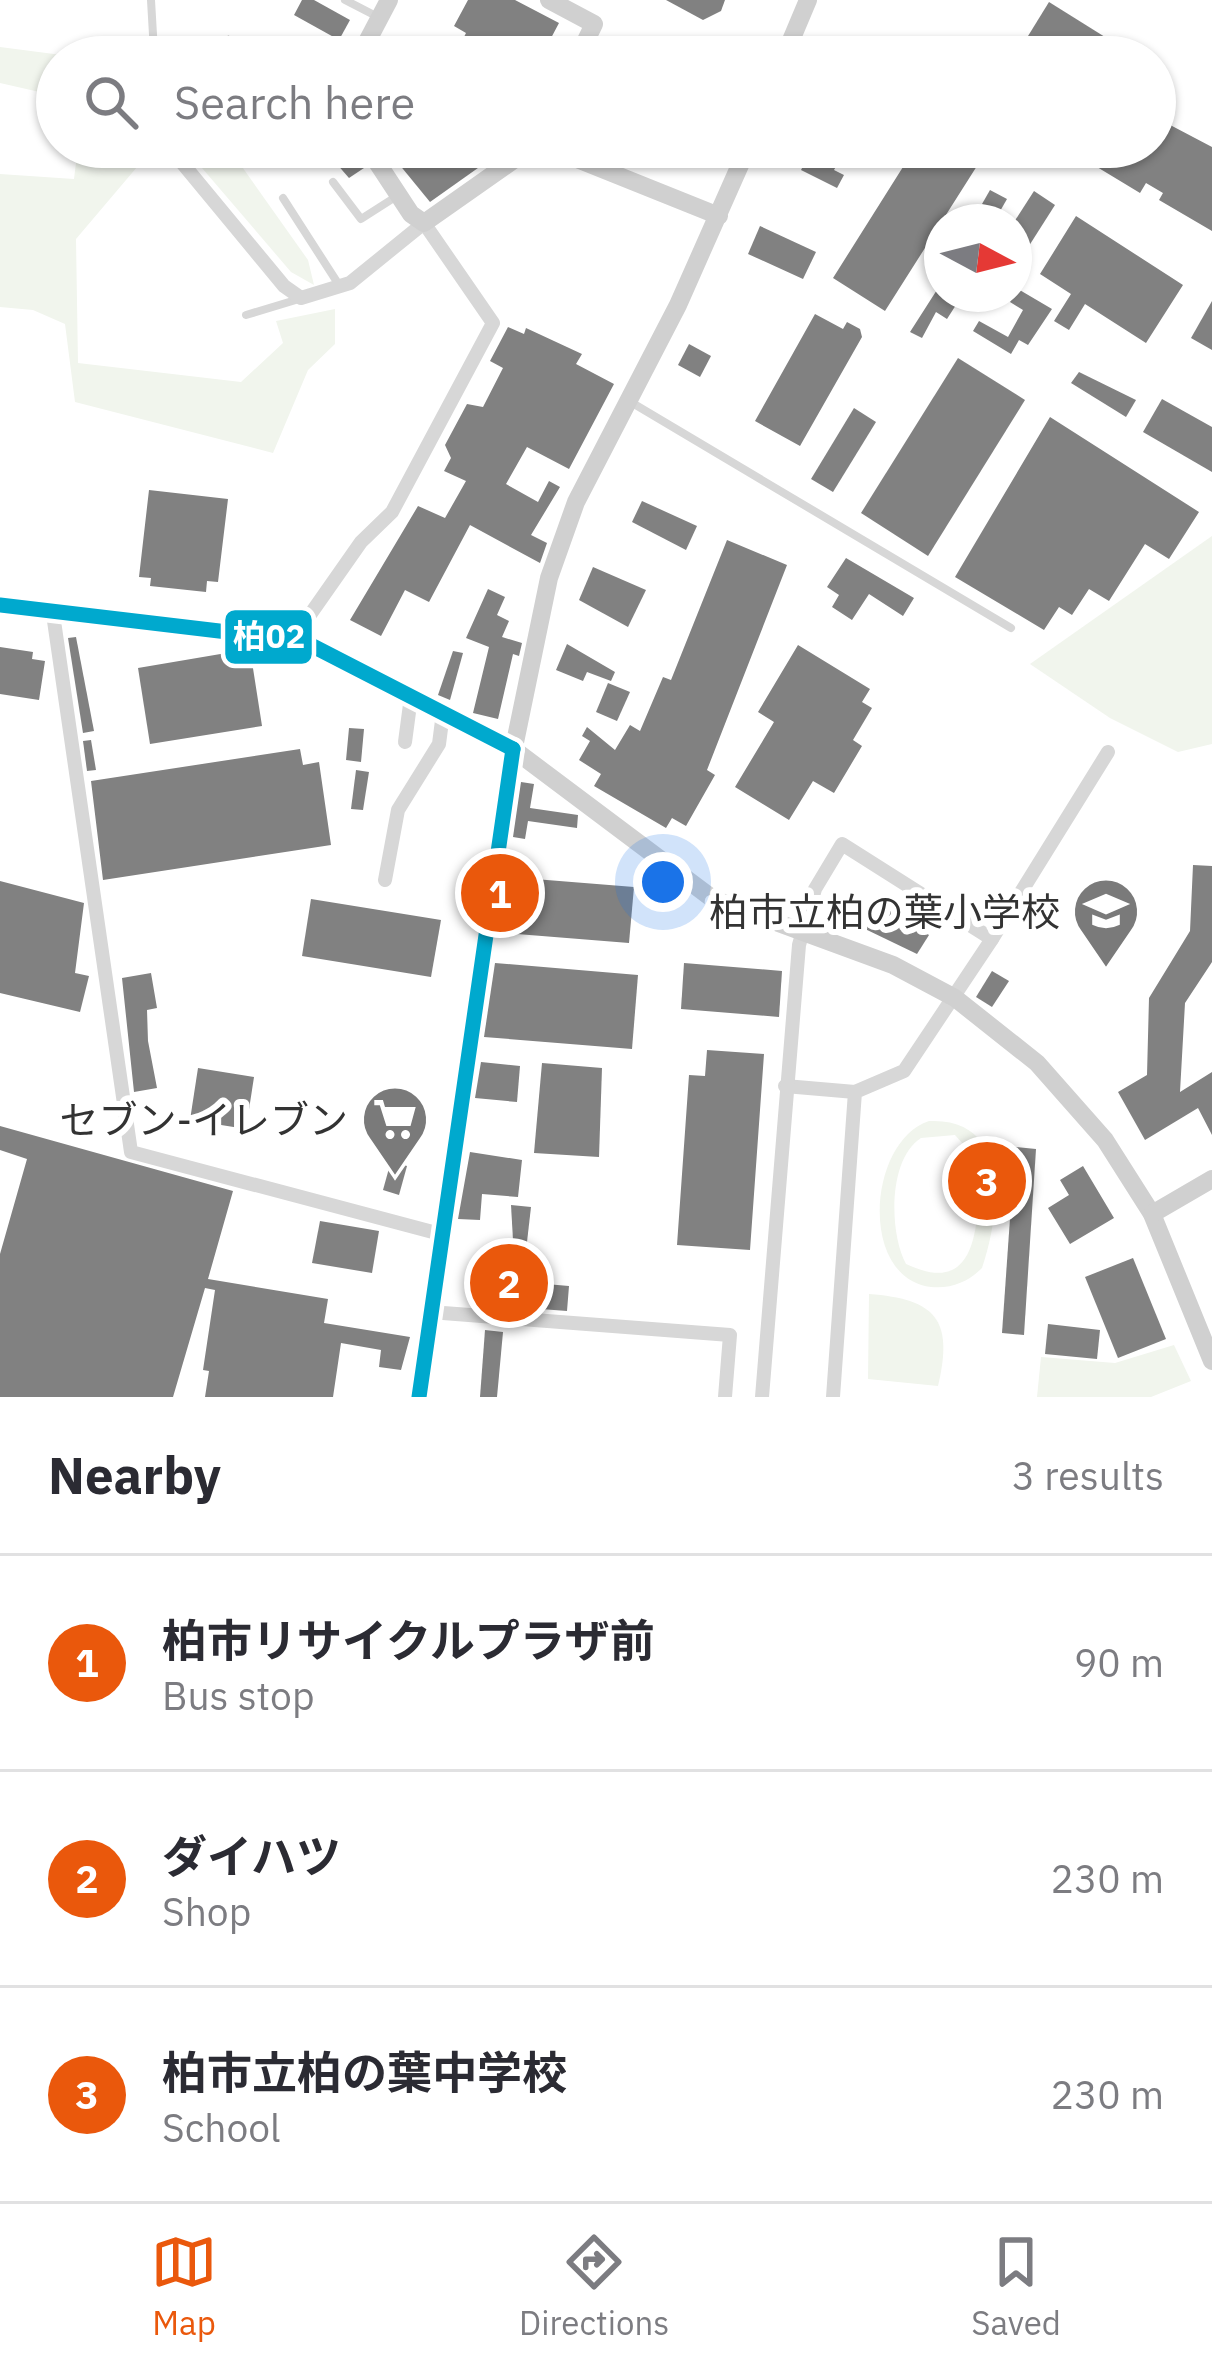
<!DOCTYPE html>
<meta charset="utf-8">
<style>
body{margin:0;font-family:"IBM Plex Sans","Noto Sans JP",sans-serif;background:#f2f2f3;color:#2b2b33}
.compass{position:absolute;left:924px;top:204px;width:108px;height:108px;border-radius:50%;background:#fff;box-shadow:0 3px 9px #0004;rotate:97deg}
.you{position:absolute;left:663px;top:882px;width:42px;height:42px;margin:-30px;border:9px solid #fff;border-radius:50%;background:#1a73e8;box-shadow:0 0 0 18px #1a73e833}
.badge{display:grid;place-items:center;width:78px;height:78px;border-radius:50%;background:#ea580c;color:#fff;font-size:39px;font-weight:700}
.pin{position:absolute;translate:-50% -50%;border:6px solid #fff;box-shadow:0 3px 12px #0006}
.list{margin:0;padding:0;list-style:none}
h2{display:flex;justify-content:space-between;align-items:center;height:156px;margin:0;padding:0 48px;font-size:51px}
h2 small{font-size:39px;font-weight:400;color:#7c7c81}
.list li{display:grid;grid-template-columns:78px 1fr auto;gap:36px;align-items:center;box-sizing:border-box;height:216px;padding:0 48px;border-top:3px solid #e1e1e2}
.list b{display:block;font-size:45px;white-space:nowrap}
.list p{margin:0;font-size:39px;white-space:nowrap;color:#7c7c81}
.list em{font-size:39px;font-style:normal;color:#7c7c81}
.icon{flex:none;width:66px;height:66px;fill:none;stroke:currentColor;stroke-width:2;stroke-linecap:round;stroke-linejoin:round}
.map{position:relative;flex:none;width:1212px;height:1397px;overflow:hidden}
.search{position:absolute;background:#fff;box-shadow:0 3px 9px #0004;left:36px;right:36px;top:36px;height:132px;display:flex;align-items:center;gap:30px;box-sizing:border-box;padding:0 42px;border-radius:66px;color:#7c7c81;font-size:45px}
.sheet{height:804px;background:#fff}
nav{display:flex;justify-content:space-around;align-items:center;box-sizing:border-box;height:168px;border-top:3px solid #e1e1e2;background:#fff;font-size:33px;color:#7c7c81}
nav a{display:grid;justify-items:center;gap:6px}
nav .on{color:#ea580c}
.map>svg:first-child{display:block}
.green{fill:#f1f5ed;fill-rule:evenodd}
.building{fill:#818181}
.lines{fill:none;stroke-linecap:round;stroke-linejoin:round}
.path{stroke:#d6d6d6;stroke-width:3;stroke-dasharray:6 6;stroke-linecap:butt}
.lane{stroke:#d7d7d7;stroke-width:8}
.street{stroke:#d7d7d7;stroke-width:14}
.secondary{stroke:#d0d0d0;stroke-width:18}
.bus-1-casing{stroke:#fff;stroke-width:24}
.bus-1{stroke:#00a9ce;stroke-width:15}
.labels{text-anchor:middle;dominant-baseline:central;stroke-width:12;stroke-linejoin:round;paint-order:stroke}
.poi-label{font-size:39px;fill:#333;stroke:#fff;text-anchor:end}
.line-badge{stroke:#fff;stroke-width:4.5}
.badge-label{font-size:33px;text-anchor:middle;font-weight:bold;fill:#fff}
</style>
<div class="map">
<svg width="1212" height="1397" viewBox="0 0 1212 1397">
<rect width="100%" height="100%" fill="#fff"/>
<g class="green">
<polygon points="0,47 77,57 57,57 57,96 0,83"/>
<polygon points="78,147 154,147 76,239 78,363 241,382 283,343 276,321 335,309 335,344 308,370 273,453 75,402 65,324 33,310 0,307 0,174 74,179"/>
<polygon points="184,147 228,147 308,260 314,285 291,272"/>
<polygon points="1212,536 1212,744 1178,752 1110,718 1030,664"/>
<path d="M 929,1121 C 1011,1117 1001,1212 982,1268 C 968,1282 951,1289 931,1287 C 858,1278 868,1141 929,1121 ZM 955,1135 L 980,1163 C 977,1213 984,1301 906,1264 C 889,1232 888,1159 921,1138 Z"/>
<path d="M 869,1294 C 935,1299 954,1319 938,1386 L 868,1379 Z"/>
<polygon points="1174,1345 1191,1381 1151,1397 1037,1397 1041,1357 1115,1363"/>
</g>
<g class="building">
<polygon points="302,0 314,0 350,20 339,40 294,15"/>
<polygon points="468,0 515,0 559,23 541,57 454,57 466,33 454,26"/>
<polygon points="666,0 725,0 721,11 703,20"/>
<polygon points="1049,2 1121,47 1115,57 1015,57"/>
<polygon points="809,41 834,57 799,57"/>
<polygon points="1155,117 1212,147 1212,231 1159,200 1163,193 1146,183 1140,193 1064,147 1155,147"/>
<polygon points="322,147 349,147 364,168 349,178"/>
<polygon points="385,147 474,147 485,163 430,202"/>
<polygon points="764,147 783,147 774,168 758,161"/>
<polygon points="813,147 826,147 823,153 839,161 834,170 844,175 837,188 801,170"/>
<polygon points="889,147 989,147 885,311 833,278 908,159"/>
<polygon points="990,190 1007,199 999,213 982,204"/>
<polygon points="1034,191 1055,205 1027,249 1014,240 1014,222"/>
<polygon points="1076,216 1183,285 1146,343 1085,304 1069,330 1054,321 1071,294 1040,274"/>
<polygon points="760,226 816,252 803,279 748,254"/>
<polygon points="942,282 942,294 963,294 947,319 936,312 922,338 910,332"/>
<polygon points="1018,289 1052,309 1028,345 1019,340 1011,354 973,331 979,321 1008,337 1023,310 1010,302"/>
<polygon points="1212,301 1212,350 1191,338"/>
<polygon points="815,314 843,329 847,322 860,329 862,337 800,446 755,421"/>
<polygon points="508,327 524,334 526,328 582,354 576,364 614,384 569,469 527,447 506,484 538,502 549,481 560,487 531,535 547,543 540,563 470,525 429,602 405,590 381,636 350,620 418,506 445,518 466,481 444,471 451,458 445,445 467,404 483,407 503,368 490,361"/>
<polygon points="689,344 711,356 700,377 678,365"/>
<polygon points="958,358 1025,400 928,556 861,513"/>
<polygon points="1079,372 1136,400 1126,417 1071,383"/>
<polygon points="1162,399 1212,427 1212,472 1143,432"/>
<polygon points="854,408 876,422 833,492 811,479"/>
<polygon points="1050,417 1199,512 1169,559 1145,544 1109,601 1089,589 1072,615 1059,607 1044,630 955,577"/>
<polygon points="149,490 228,499 218,582 207,581 206,592 150,586 151,578 139,577"/>
<polygon points="642,501 697,526 686,550 632,522"/>
<polygon points="727,540 787,565 707,770 715,775 686,826 672,818 666,828 594,786 601,774 579,760 590,741 582,736 587,727 615,750 630,725 640,731 663,677 671,680"/>
<polygon points="846,558 914,598 903,616 869,594 852,620 832,607 839,595 827,587"/>
<polygon points="593,567 646,590 628,627 579,600"/>
<polygon points="488,589 505,597 497,615 509,621 502,637 522,643 519,656 513,654 498,719 473,713 489,647 466,638"/>
<polygon points="76,637 94,731 83,733 68,638"/>
<polygon points="567,644 615,672 611,681 587,672 583,681 556,670"/>
<polygon points="798,645 870,689 862,702 872,708 853,740 862,746 834,793 813,781 789,820 735,787 774,722 758,712"/>
<polygon points="0,647 33,652 32,659 45,661 39,700 0,694"/>
<polygon points="250,649 262,726 150,744 138,668"/>
<polygon points="453,651 463,653 450,700 438,695"/>
<polygon points="608,683 630,692 617,721 596,712"/>
<polygon points="349,728 364,729 361,762 346,760"/>
<polygon points="91,740 96,770 87,771 83,741"/>
<polygon points="300,749 303,765 319,762 331,845 103,880 91,781"/>
<polygon points="356,770 369,772 363,810 351,809"/>
<polygon points="521,782 534,784 530,808 578,815 577,828 528,821 525,839 513,837"/>
<polygon points="1193,865 1212,866 1212,962 1185,1003 1180,1092 1212,1072 1212,1135 1198,1108 1145,1140 1118,1092 1147,1075 1149,998 1190,931"/>
<polygon points="522,878 634,887 629,943 517,934"/>
<polygon points="0,881 84,903 75,973 89,976 80,1012 0,993"/>
<polygon points="311,899 441,920 431,977 302,956"/>
<polygon points="879,903 929,935 917,954 863,928"/>
<polygon points="495,963 638,975 632,1049 484,1037"/>
<polygon points="684,963 782,971 779,1017 681,1009"/>
<polygon points="992,971 1009,981 992,1007 976,997"/>
<polygon points="151,973 157,1008 147,1010 148,1041 157,1088 134,1092 122,978"/>
<polygon points="707,1050 764,1054 750,1250 677,1245 689,1075 705,1076"/>
<polygon points="481,1062 520,1066 517,1102 475,1098"/>
<polygon points="542,1063 602,1068 599,1157 534,1153"/>
<polygon points="198,1068 254,1077 246,1129 190,1120"/>
<polygon points="0,1126 233,1191 208,1279 328,1299 324,1323 410,1337 401,1370 379,1367 381,1350 341,1343 333,1397 205,1397 209,1371 203,1370 215,1290 205,1288 173,1397 0,1397 0,1254 27,1159 0,1150"/>
<polygon points="1015,1147 1036,1149 1024,1335 1002,1333"/>
<polygon points="470,1152 522,1160 518,1197 482,1194 480,1220 458,1219"/>
<polygon points="391,1161 407,1166 399,1195 383,1190"/>
<polygon points="1083,1166 1114,1218 1070,1244 1048,1208 1069,1195 1060,1180"/>
<polygon points="511,1205 531,1207 527,1242 513,1240"/>
<polygon points="320,1221 379,1231 372,1273 312,1263"/>
<polygon points="492,1254 513,1256 511,1281 569,1286 567,1311 477,1304 479,1277 490,1278"/>
<polygon points="1133,1258 1166,1339 1118,1358 1085,1277"/>
<polygon points="1048,1324 1100,1330 1097,1359 1045,1354"/>
<polygon points="485,1330 503,1332 497,1397 480,1397"/>
</g>
<g class="lines">
<polyline class="path" points="193,57 232,35 243,57"/>
<g class="lane">
<polyline points="151,0 154,52"/>
<polyline points="345,0 378,17"/>
<polyline points="126,47 159,53 158,57"/>
<polyline points="333,182 361,219 397,196"/>
<polyline points="283,198 339,285"/>
<polyline points="246,315 299,299"/>
<polyline points="629,401 1011,628"/>
</g>
<g class="street">
<polyline points="169,147 284,286 301,298 350,283 424,223 493,323 392,512 361,542 293,639"/>
<polyline points="53,614 131,1152 444,1235"/>
<polyline points="405,742 411,697"/>
<polyline points="385,880 398,810 439,744 443,713"/>
<polyline points="785,1086 855,1092"/>
<polyline points="430,1312 730,1335 725,1397"/>
<polyline points="762,1397 799,945 815,889 842,844 992,939 1108,752"/>
<polyline points="833,1397 855,1092 904,1071 992,939"/>
</g>
<g class="secondary">
<polyline points="549,0 594,24 578,57"/>
<polyline points="359,57 389,0"/>
<polyline points="784,57 808,0"/>
<polyline points="367,147 411,214 424,223 532,147"/>
<polyline points="547,147 719,216"/>
<polyline points="0,605 303,641 513,749 713,899 893,965 955,998 1037,1063 1105,1140 1152,1214 1212,1361"/>
<polyline points="1152,1214 1212,1179"/>
<polyline points="419,1397 507,781 549,578 576,502 678,305 748,147"/>
</g>
<g class="bus-1-casing">
<g id="bus-1">
<polyline points="0,605 303,641 513,749"/>
<polyline points="419,1397 513,749"/>
</g>
</g>
<use href="#bus-1" class="bus-1"/>
</g>
<defs>
<g id="school-pin" transform="scale(3.45)"><path d="M0 17L-7.5 6A9.5 9.5 0 1 1 7.5 6Z" fill="#7a7a7a" stroke="#fff"/><path d="M0-5L7-2L0 1L-7-2ZM-4 1L0 2.5L4 1V4Q0 6-4 4Z" fill="#fff"/></g>
<g id="supermarket-pin" transform="scale(3.45)"><path d="M0 17L-7.5 6A9.5 9.5 0 1 1 7.5 6Z" fill="#7a7a7a" stroke="#fff"/><path d="M-6-5.5h2.5l.6 2H6L4.5 2H-2.5L-4.4-4H-6ZM-1.5 3.2a1.3 1.3 0 1 0 .1 0ZM3 3.2a1.3 1.3 0 1 0 .1 0Z" fill="#fff"/></g>
</defs>
<g fill-rule="evenodd">
<use href="#school-pin" x="1106" y="911"/>
<use href="#supermarket-pin" x="395" y="1119"/>
</g>
<g class="labels">
<g class="poi-label">
<text x="1060" y="911">柏市立柏の葉小学校</text>
<text x="348" y="1119">セブン-イレブン</text>
</g>
</g>
<rect class="line-badge" x="223" y="608" width="91" height="58" rx="12" fill="#00a9ce"/>
<g class="badge-label">
<text x="269" y="648">柏02</text>
</g>
</svg>
<svg class="compass" viewBox="-18 -18 36 36"><path d="M0-13l5 13h-10z" fill="#e53935"/><path d="M0 13l5-13h-10z" fill="#7c7c81"/></svg>
<div class="you"></div>
<div class="pin badge" style="left:500px;top:893px">1</div>
<div class="pin badge" style="left:509px;top:1283px">2</div>
<div class="pin badge" style="left:987px;top:1181px">3</div>
<div class="search"><svg class="icon" aria-label="search" viewBox="0 0 24 24"><circle cx="10" cy="10" r="6"/><path d="M15 15l6 6"/></svg>Search here</div>
</div>
<section class="sheet">
<h2>Nearby<small>3 results</small></h2>
<ul class="list">
<li><span class="badge">1</span><div><b>柏市リサイクルプラザ前</b><p>Bus stop</p></div><em>90 m</em></li>
<li><span class="badge">2</span><div><b>ダイハツ</b><p>Shop</p></div><em>230 m</em></li>
<li><span class="badge">3</span><div><b>柏市立柏の葉中学校</b><p>School</p></div><em>230 m</em></li>
</ul>
</section>
<nav>
<a class="on"><svg class="icon" aria-label="map" viewBox="0 0 24 24"><path d="M3 6l6-2 6 2 6-2v14l-6 2-6-2-6 2zM9 4v14M15 6v14"/></svg>Map</a>
<a><svg class="icon" aria-label="directions" viewBox="0 0 24 24"><path d="M12 3l9 9-9 9-9-9zM9 14v-3h6M13 9l2 2-2 2"/></svg>Directions</a>
<a><svg class="icon" aria-label="saved" viewBox="0 0 24 24"><path d="M7 4h10v16l-5-4-5 4z"/></svg>Saved</a>
</nav>
